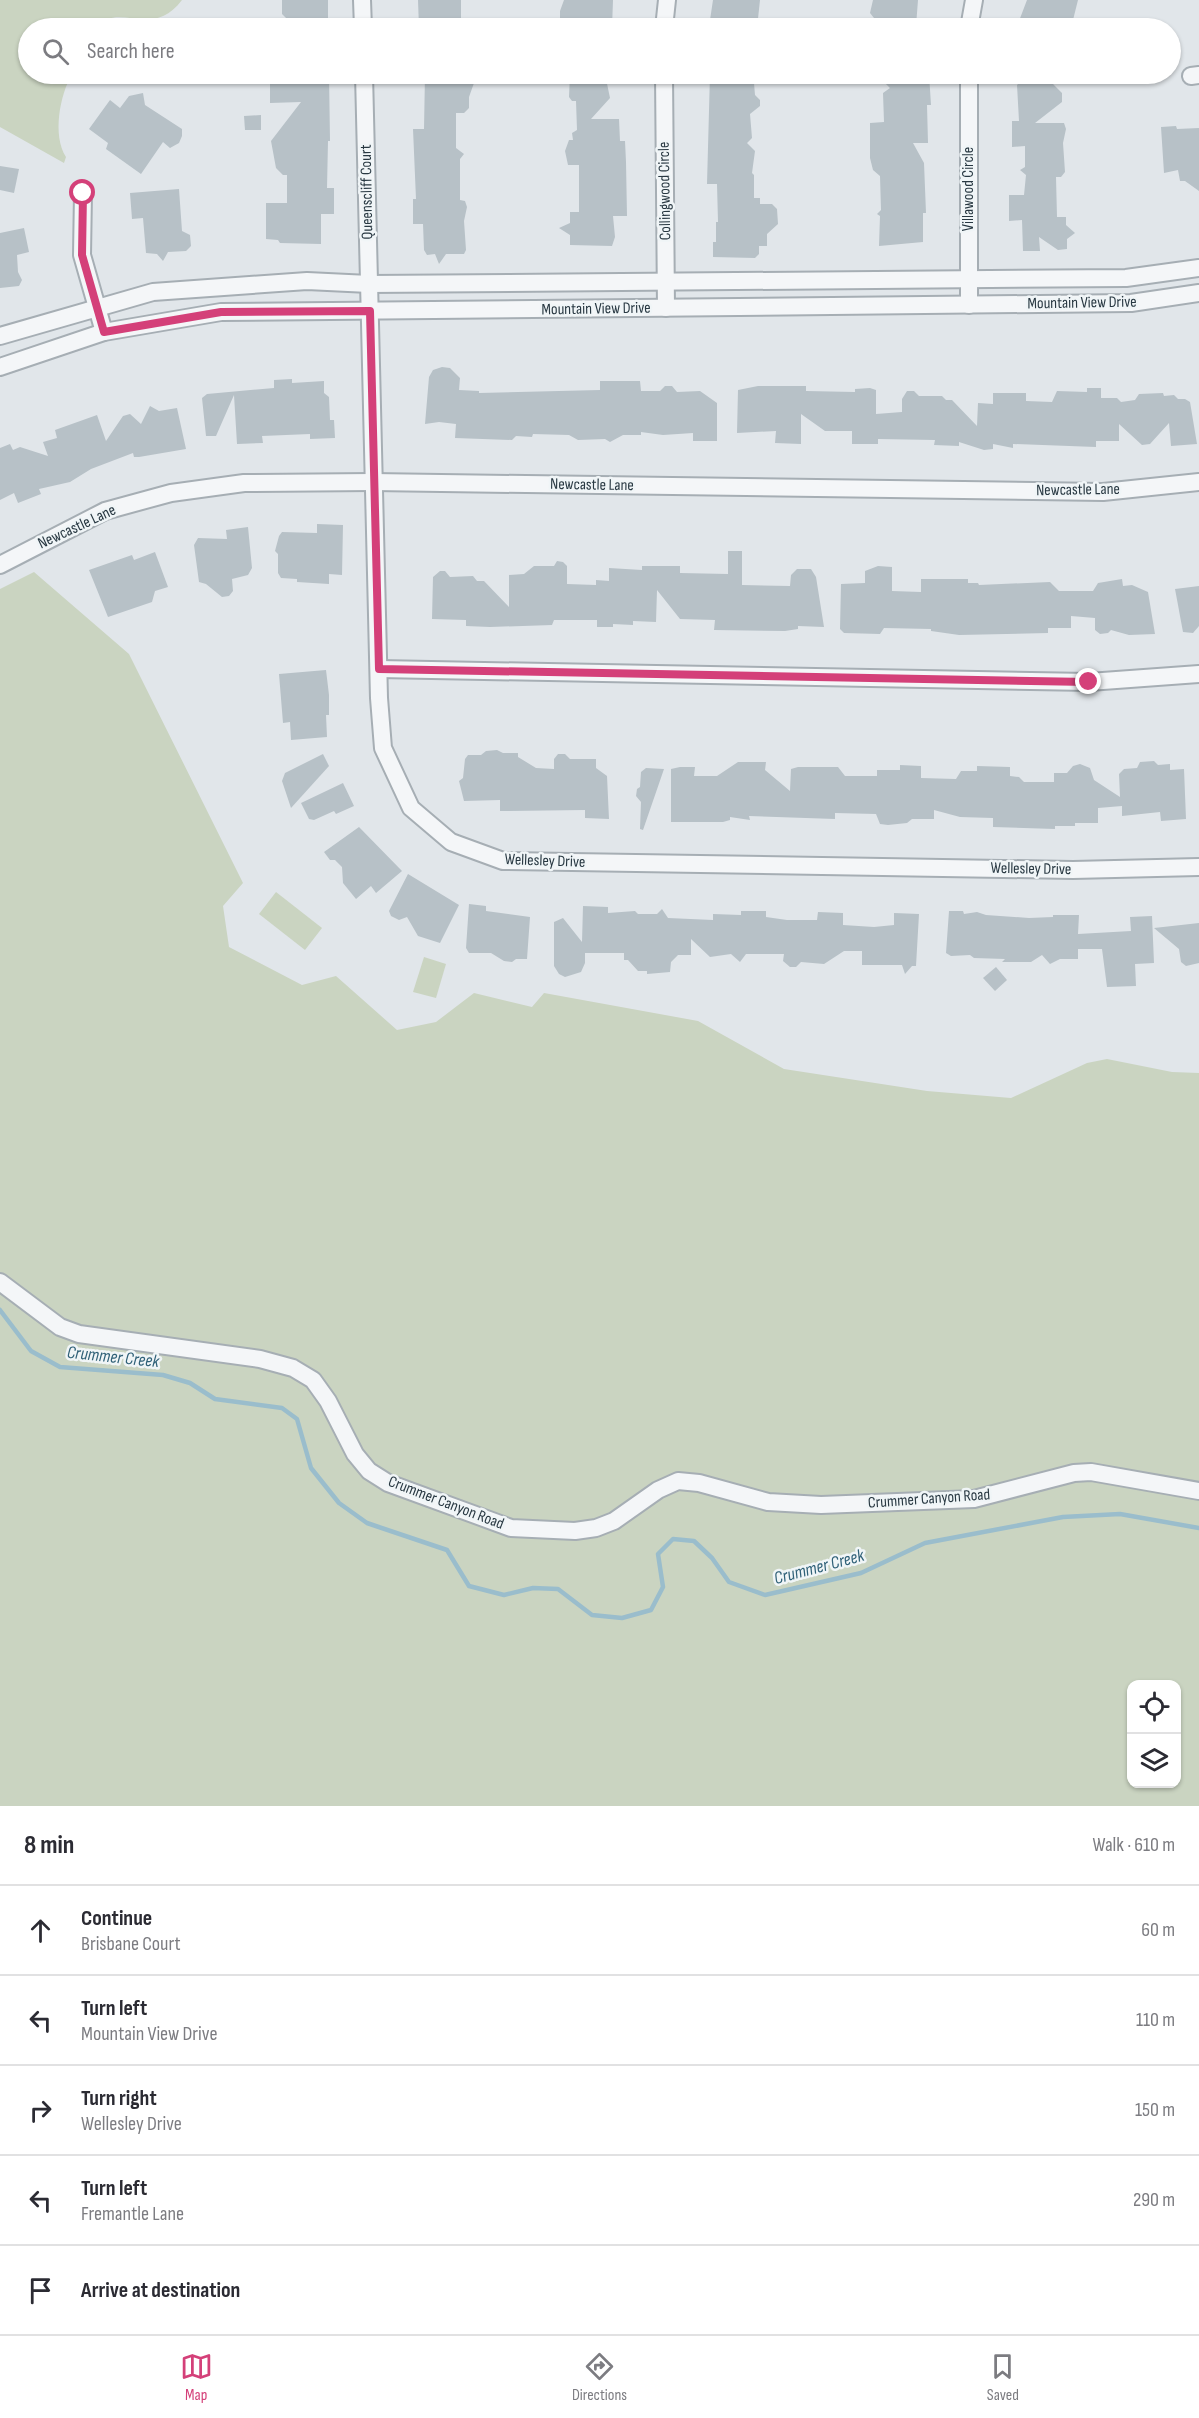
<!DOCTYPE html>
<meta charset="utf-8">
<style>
body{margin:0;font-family:"Sofia Sans Condensed",sans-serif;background:#f7f7f7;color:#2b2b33}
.controls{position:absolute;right:18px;bottom:18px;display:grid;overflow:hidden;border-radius:12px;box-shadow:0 2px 4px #0004}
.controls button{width:54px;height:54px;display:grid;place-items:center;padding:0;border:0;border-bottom:2px solid #e1e1e2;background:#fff;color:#2b2b33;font:30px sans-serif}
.stop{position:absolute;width:18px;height:18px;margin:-14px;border:4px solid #d44079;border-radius:50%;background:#fff}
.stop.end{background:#d44079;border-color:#fff;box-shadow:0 2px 6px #0008}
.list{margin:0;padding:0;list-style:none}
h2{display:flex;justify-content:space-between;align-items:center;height:78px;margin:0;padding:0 24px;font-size:26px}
h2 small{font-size:20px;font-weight:400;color:#7c7c81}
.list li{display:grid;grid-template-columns:39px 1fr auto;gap:18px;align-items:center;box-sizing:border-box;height:90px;padding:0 24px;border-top:2px solid #e1e1e2}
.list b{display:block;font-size:22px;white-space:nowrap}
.list p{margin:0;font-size:20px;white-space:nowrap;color:#7c7c81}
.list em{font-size:20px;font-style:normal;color:#7c7c81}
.icon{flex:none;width:33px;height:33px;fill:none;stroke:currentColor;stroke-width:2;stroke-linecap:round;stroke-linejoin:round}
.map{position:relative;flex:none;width:1199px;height:1806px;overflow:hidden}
.search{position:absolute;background:#fff;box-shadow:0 2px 4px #0004;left:18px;right:18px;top:18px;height:66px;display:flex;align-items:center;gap:15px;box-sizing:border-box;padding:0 21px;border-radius:33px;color:#7c7c81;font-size:22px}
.sheet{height:528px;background:#fff}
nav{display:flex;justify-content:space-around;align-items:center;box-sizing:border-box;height:84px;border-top:2px solid #e1e1e2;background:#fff;font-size:16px;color:#7c7c81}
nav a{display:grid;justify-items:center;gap:3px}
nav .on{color:#d44079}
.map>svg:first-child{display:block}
.green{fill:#cad4c1;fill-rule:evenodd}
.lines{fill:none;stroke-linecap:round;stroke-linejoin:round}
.stream{stroke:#9abdcc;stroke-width:4.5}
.building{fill:#b7c1c7}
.minor-casing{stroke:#a6aeb4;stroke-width:20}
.minor{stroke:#f4f6f8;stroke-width:16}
.route{stroke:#d44079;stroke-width:8}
.labels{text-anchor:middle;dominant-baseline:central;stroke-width:5;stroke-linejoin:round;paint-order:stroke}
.street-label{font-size:16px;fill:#283842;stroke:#f0f5f7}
.water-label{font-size:18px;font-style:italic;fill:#306178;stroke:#f0f5f7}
</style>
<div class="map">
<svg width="1199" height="1806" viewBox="0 0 1199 1806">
<rect width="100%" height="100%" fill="#e1e6ea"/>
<g class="green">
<path d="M 0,0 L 182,0 C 151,41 118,0 97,28 L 28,28 L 28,74 L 72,74 C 60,95 52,135 66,157 L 64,163 L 0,127 Z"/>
<path d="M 34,572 L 129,654 L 243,883 L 223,906 L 229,947 L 302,985 L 336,976 L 397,1030 L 436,1022 L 474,993 L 532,1007 L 544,993 L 698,1021 L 784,1069 L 927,1091 L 1011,1098 L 1087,1063 L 1107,1059 L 1172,1072 L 1199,1073 L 1199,1806 L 0,1806 L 0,589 ZM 1132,1684 L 1176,1684 L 1176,1784 L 1132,1784 Z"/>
<polygon points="276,892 322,928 305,950 259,914"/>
<polygon points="424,957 446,964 436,998 413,992"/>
</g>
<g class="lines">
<polyline class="stream" points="0,1310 31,1351 60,1367 163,1375 190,1383 215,1399 282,1408 297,1419 311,1468 339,1503 367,1523 447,1550 469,1586 504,1595 533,1588 558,1589 592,1615 622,1618 651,1610 663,1587 658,1554 673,1539 694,1541 712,1558 729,1582 765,1595 861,1573 925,1543 1063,1517 1120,1514 1199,1528"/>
</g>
<g class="building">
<polygon points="282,0 328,0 328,22 287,19 282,14"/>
<polygon points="418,0 461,0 461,28 419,28"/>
<polygon points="564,0 613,0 612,28 566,28 566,20 560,19 560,11"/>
<polygon points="713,0 760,0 757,28 704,28 710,20"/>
<polygon points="873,0 918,0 916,26 904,24 900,27 892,22 874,18 870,13"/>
<polygon points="1027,0 1078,0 1071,28 1034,28 1035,25 1019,21"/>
<polygon points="270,74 329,74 330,141 328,141 327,188 334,188 334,214 321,214 321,244 280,243 278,240 266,239 266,203 287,203 287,175 283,175 276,168 271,141 301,102 270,103"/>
<polygon points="425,74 471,74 474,83 469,97 469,108 464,113 456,113 456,148 464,154 460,159 460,200 465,201 467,207 464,221 466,250 464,254 446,254 439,264 435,254 427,255 424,250 423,224 413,224 413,199 416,199 413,129 424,129"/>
<polygon points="570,74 605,74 610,98 591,119 619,119 620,141 625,141 626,162 627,216 613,216 615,237 612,246 570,245 570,235 559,228 570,223 570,212 579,212 579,165 568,165 565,151 569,140 573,140 572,133 577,130 576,101 572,101 569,97"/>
<polygon points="710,74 761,74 754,83 755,95 760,100 760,106 750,114 752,138 747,143 755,151 752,173 754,175 754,198 760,198 760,204 772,204 777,209 778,224 767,234 767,246 759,246 759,254 755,258 713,257 713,242 716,242 716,222 718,222 717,184 707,184"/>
<polygon points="876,74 929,74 931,105 927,105 928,143 913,143 924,163 926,213 923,213 923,242 879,246 880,216 877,214 881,210 880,176 873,170 870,158 870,123 884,122 883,93 890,88"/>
<polygon points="1020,74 1065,74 1053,84 1062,93 1062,102 1035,123 1064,123 1066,129 1063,143 1065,172 1061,177 1056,177 1057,217 1066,217 1066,225 1075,233 1067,239 1067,249 1058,250 1039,237 1040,251 1023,251 1022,220 1009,221 1009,195 1024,195 1026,175 1020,170 1025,167 1025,146 1012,147 1012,121 1019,121 1017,85 1020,82"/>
<polygon points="143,93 145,105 182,129 182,136 179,143 170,148 163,142 141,174 106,149 108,143 89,129 110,100 120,108 129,96"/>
<polygon points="261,115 261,130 245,130 244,116"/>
<polygon points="1176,126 1177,129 1199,128 1199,191 1185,181 1180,181 1178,170 1164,173 1161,127"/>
<polygon points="0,166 19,169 14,193 0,190"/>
<polygon points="179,189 182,231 190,235 191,246 186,251 168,252 163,261 157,254 146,253 143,218 132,219 130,193"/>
<polygon points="24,228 29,252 17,255 18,272 22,280 19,286 0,288 0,233"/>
<polygon points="442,367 450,368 460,378 459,390 479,391 479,393 600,390 600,381 640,381 641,391 660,391 665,386 672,386 677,392 700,391 717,403 717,441 693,441 693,433 663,435 641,432 641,435 623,435 610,442 605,439 578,440 569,435 533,434 532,437 516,436 512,440 455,438 456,424 439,422 425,424 429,377 433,370"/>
<polygon points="292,379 292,383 324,381 324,393 329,397 330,420 334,420 335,438 310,439 310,434 262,436 263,443 237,444 234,395 216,436 206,436 202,398 207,394 274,388 274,380"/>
<polygon points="758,386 806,386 806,391 855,392 855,389 870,388 876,390 876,414 902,412 902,399 907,391 914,391 919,396 942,396 946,400 952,400 977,426 978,403 993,404 993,393 1026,393 1026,401 1052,402 1057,391 1087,392 1087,388 1101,388 1101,398 1117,398 1121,402 1135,400 1139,394 1163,393 1164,396 1174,395 1178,399 1185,399 1190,402 1197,444 1171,446 1169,423 1150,444 1142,445 1119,424 1119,441 1096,441 1096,447 1013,444 1013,448 993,444 993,449 984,450 959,442 959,446 934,445 935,440 878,439 878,444 852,444 852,431 825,431 801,414 801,444 775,443 776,431 737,433 738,390"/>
<polygon points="150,406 159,411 177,408 186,449 139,457 134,457 133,453 91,469 70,482 39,489 41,494 18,503 14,493 0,500 0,448 10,444 13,450 20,447 48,456 43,442 57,438 55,430 97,415 106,441 123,416 130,414 141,424"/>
<polygon points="317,524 343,525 342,575 329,574 329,584 297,582 297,579 281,578 278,573 278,554 275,551 279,536 282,532 317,533"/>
<polygon points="248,527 252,568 248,575 232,579 233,591 229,596 222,597 206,584 199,582 194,545 198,538 227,539 226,530"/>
<polygon points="728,551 742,551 742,585 790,586 791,575 797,569 811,569 816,577 824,627 798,626 798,629 785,631 714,630 715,620 680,619 657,590 656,622 633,621 633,625 613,624 613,627 597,627 597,620 554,620 552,625 490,627 466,626 466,620 432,619 433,577 440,571 445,571 450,577 473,576 477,581 484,581 509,607 509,575 524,574 534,566 554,566 557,561 563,562 567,566 567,584 596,585 596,580 609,581 609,568 642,570 642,566 680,566 680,573 728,574"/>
<polygon points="155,552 168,587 155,591 152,602 108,617 89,570 132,555 134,560"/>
<polygon points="878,566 892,567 892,591 921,592 921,579 968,579 968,583 978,583 979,585 1050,582 1059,591 1093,591 1098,583 1122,579 1123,586 1132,585 1148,592 1155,634 1129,635 1111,630 1108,633 1100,634 1095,630 1095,618 1071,616 1071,628 1048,628 1048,633 959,635 931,631 931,629 884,628 880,634 844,633 840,629 841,584 865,583 865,571"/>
<polygon points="1199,586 1199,626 1193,633 1183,632 1175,589"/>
<polygon points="326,670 329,695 329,715 326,715 327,737 291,740 290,722 283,723 279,674"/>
<polygon points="497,750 503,753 518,753 518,757 536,768 554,769 554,759 558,754 565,754 570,759 596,759 596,768 607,776 609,819 585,818 585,810 500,811 500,800 464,801 459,781 463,778 465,759 468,755 481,755 486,751"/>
<polygon points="323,754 329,766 291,808 282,781 285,773"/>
<polygon points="1154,761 1158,765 1170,764 1170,770 1184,769 1186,819 1161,821 1160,812 1122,816 1122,806 1098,808 1098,823 1075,823 1075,826 1055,826 1055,829 993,827 993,818 960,817 934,810 934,819 912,819 907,823 888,825 880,824 876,814 835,813 835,819 749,816 750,820 730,817 730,820 723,822 671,822 671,769 680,767 695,767 694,776 717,776 738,762 766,762 765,770 790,791 791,769 798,767 838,767 845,776 877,776 877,770 900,770 900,765 921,766 921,778 956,779 961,771 977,771 977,766 1010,767 1010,776 1019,777 1024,782 1054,782 1054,773 1067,773 1073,766 1080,764 1090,768 1094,780 1120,797 1119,774 1124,769 1137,768 1140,762"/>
<polygon points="646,768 664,769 643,830 640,829 641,802 636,796 637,789 640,787 641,772"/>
<polygon points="343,783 354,806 336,814 334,811 314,820 309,819 301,803"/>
<polygon points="359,827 402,871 376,893 371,886 356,899 343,883 342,867 335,860 330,860 324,852"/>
<polygon points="408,874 459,905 440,943 418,936 407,917 399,920 391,916 389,911"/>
<polygon points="469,904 486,906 486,911 530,917 527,959 516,959 512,962 504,961 491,953 469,953 466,948"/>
<polygon points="583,906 608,907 608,913 635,911 638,914 657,914 662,909 668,918 713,920 713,914 741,915 741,911 766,911 766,917 787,920 817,920 818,912 843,913 843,925 874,927 894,925 894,913 919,914 916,966 912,966 905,974 902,965 862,965 862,951 844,951 824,964 801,962 796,967 790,967 783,961 784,954 746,954 740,962 731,954 710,957 691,939 691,955 678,955 671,962 670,972 647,974 647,971 638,971 628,960 624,960 624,953 585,953 585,963 581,972 565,977 559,974 554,966 554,922 563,918 582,942"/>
<polygon points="949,911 963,911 964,914 977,912 986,915 1029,918 1053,917 1053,915 1079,915 1078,934 1131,931 1130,917 1152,916 1154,963 1135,964 1136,986 1107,987 1102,949 1078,949 1078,959 1060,959 1050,964 1042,955 1031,962 1002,962 1005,959 974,958 970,955 951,956 946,953"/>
<polygon points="1199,923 1199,963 1186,966 1181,962 1179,949 1154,928"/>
<polygon points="996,967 1007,980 995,991 983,978"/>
</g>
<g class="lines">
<g class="minor-casing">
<g id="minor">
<polyline points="362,0 363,28"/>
<polyline points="664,28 667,0"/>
<polyline points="969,28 974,0"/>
<polyline points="364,74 379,698 383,748 411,808 451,842 503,861 1073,870 1199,867"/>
<polyline points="664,74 666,308"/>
<polyline points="969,74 969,305"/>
<polyline points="1191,76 1199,75"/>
<polyline points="83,193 82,255 104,332"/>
<polyline points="0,336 153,292 307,281 369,284 1126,278 1199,268"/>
<polyline points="0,367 104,332 221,312 1131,303 1199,293"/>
<polyline points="0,565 105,511 171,493 244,483 373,482 1103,492 1199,482"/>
<polyline points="379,669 1089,682 1199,674"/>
<polyline points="0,1282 60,1327 79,1334 260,1359 293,1368 313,1380 328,1401 355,1454 369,1471 388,1483 511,1528 575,1531 596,1528 614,1521 658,1490 678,1481 699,1483 768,1502 821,1505 974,1499 1074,1473 1091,1472 1199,1491"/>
</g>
</g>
<use href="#minor" class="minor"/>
</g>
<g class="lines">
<polyline class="route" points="83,193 82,255 104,332 221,312 370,311 379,669 1089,682"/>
</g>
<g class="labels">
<g class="street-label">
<text transform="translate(968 189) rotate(-90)">Villawood Circle</text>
<text transform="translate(665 191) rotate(-91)">Collingwood Circle</text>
<text transform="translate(367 192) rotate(-91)">Queenscliff Court</text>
<text transform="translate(1082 303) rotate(-1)">Mountain View Drive</text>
<text transform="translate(596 309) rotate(-1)">Mountain View Drive</text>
<text transform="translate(592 485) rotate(1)">Newcastle Lane</text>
<text transform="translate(1078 490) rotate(-1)">Newcastle Lane</text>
<text transform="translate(77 527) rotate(-25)">Newcastle Lane</text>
<text transform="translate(545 861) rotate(2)">Wellesley Drive</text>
<text transform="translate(1031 869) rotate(1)">Wellesley Drive</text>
<text transform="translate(929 1499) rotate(-4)">Crummer Canyon Road</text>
<text transform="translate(446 1503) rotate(21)">Crummer Canyon Road</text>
</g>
<g class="water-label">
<text transform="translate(113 1357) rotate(6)">Crummer Creek</text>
<text transform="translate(819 1567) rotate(-15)">Crummer Creek</text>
</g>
</g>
</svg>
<div class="controls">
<button><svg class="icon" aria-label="locate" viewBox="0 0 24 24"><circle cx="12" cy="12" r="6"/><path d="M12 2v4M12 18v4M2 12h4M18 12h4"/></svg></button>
<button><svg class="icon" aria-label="layers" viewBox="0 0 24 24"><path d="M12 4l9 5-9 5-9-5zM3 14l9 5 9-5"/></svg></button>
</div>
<div class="stop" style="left:83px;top:193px"></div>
<div class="stop end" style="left:1089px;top:682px"></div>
<div class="search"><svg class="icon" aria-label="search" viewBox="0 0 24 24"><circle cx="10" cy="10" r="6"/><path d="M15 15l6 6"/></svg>Search here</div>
</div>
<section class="sheet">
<h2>8 min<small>Walk · 610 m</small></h2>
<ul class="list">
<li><svg class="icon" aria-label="ahead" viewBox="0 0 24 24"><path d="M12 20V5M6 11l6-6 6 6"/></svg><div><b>Continue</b><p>Brisbane Court</p></div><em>60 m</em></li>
<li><svg class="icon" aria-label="left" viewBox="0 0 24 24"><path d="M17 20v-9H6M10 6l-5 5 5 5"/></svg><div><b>Turn left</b><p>Mountain View Drive</p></div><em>110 m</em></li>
<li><svg class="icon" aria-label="right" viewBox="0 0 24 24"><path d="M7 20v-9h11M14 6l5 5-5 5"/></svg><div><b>Turn right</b><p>Wellesley Drive</p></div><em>150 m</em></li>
<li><svg class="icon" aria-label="left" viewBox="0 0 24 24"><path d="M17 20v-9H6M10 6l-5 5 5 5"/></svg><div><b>Turn left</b><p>Fremantle Lane</p></div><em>290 m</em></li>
<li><svg class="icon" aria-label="arrive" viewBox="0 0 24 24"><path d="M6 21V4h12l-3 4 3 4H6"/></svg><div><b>Arrive at destination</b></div></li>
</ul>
</section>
<nav>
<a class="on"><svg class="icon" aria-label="map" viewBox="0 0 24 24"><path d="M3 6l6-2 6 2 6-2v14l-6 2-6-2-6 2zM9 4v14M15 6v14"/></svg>Map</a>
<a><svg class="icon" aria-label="directions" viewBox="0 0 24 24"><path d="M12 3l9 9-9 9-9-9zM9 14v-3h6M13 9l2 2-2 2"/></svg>Directions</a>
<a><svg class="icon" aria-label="saved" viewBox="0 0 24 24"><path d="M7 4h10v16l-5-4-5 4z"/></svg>Saved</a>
</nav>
